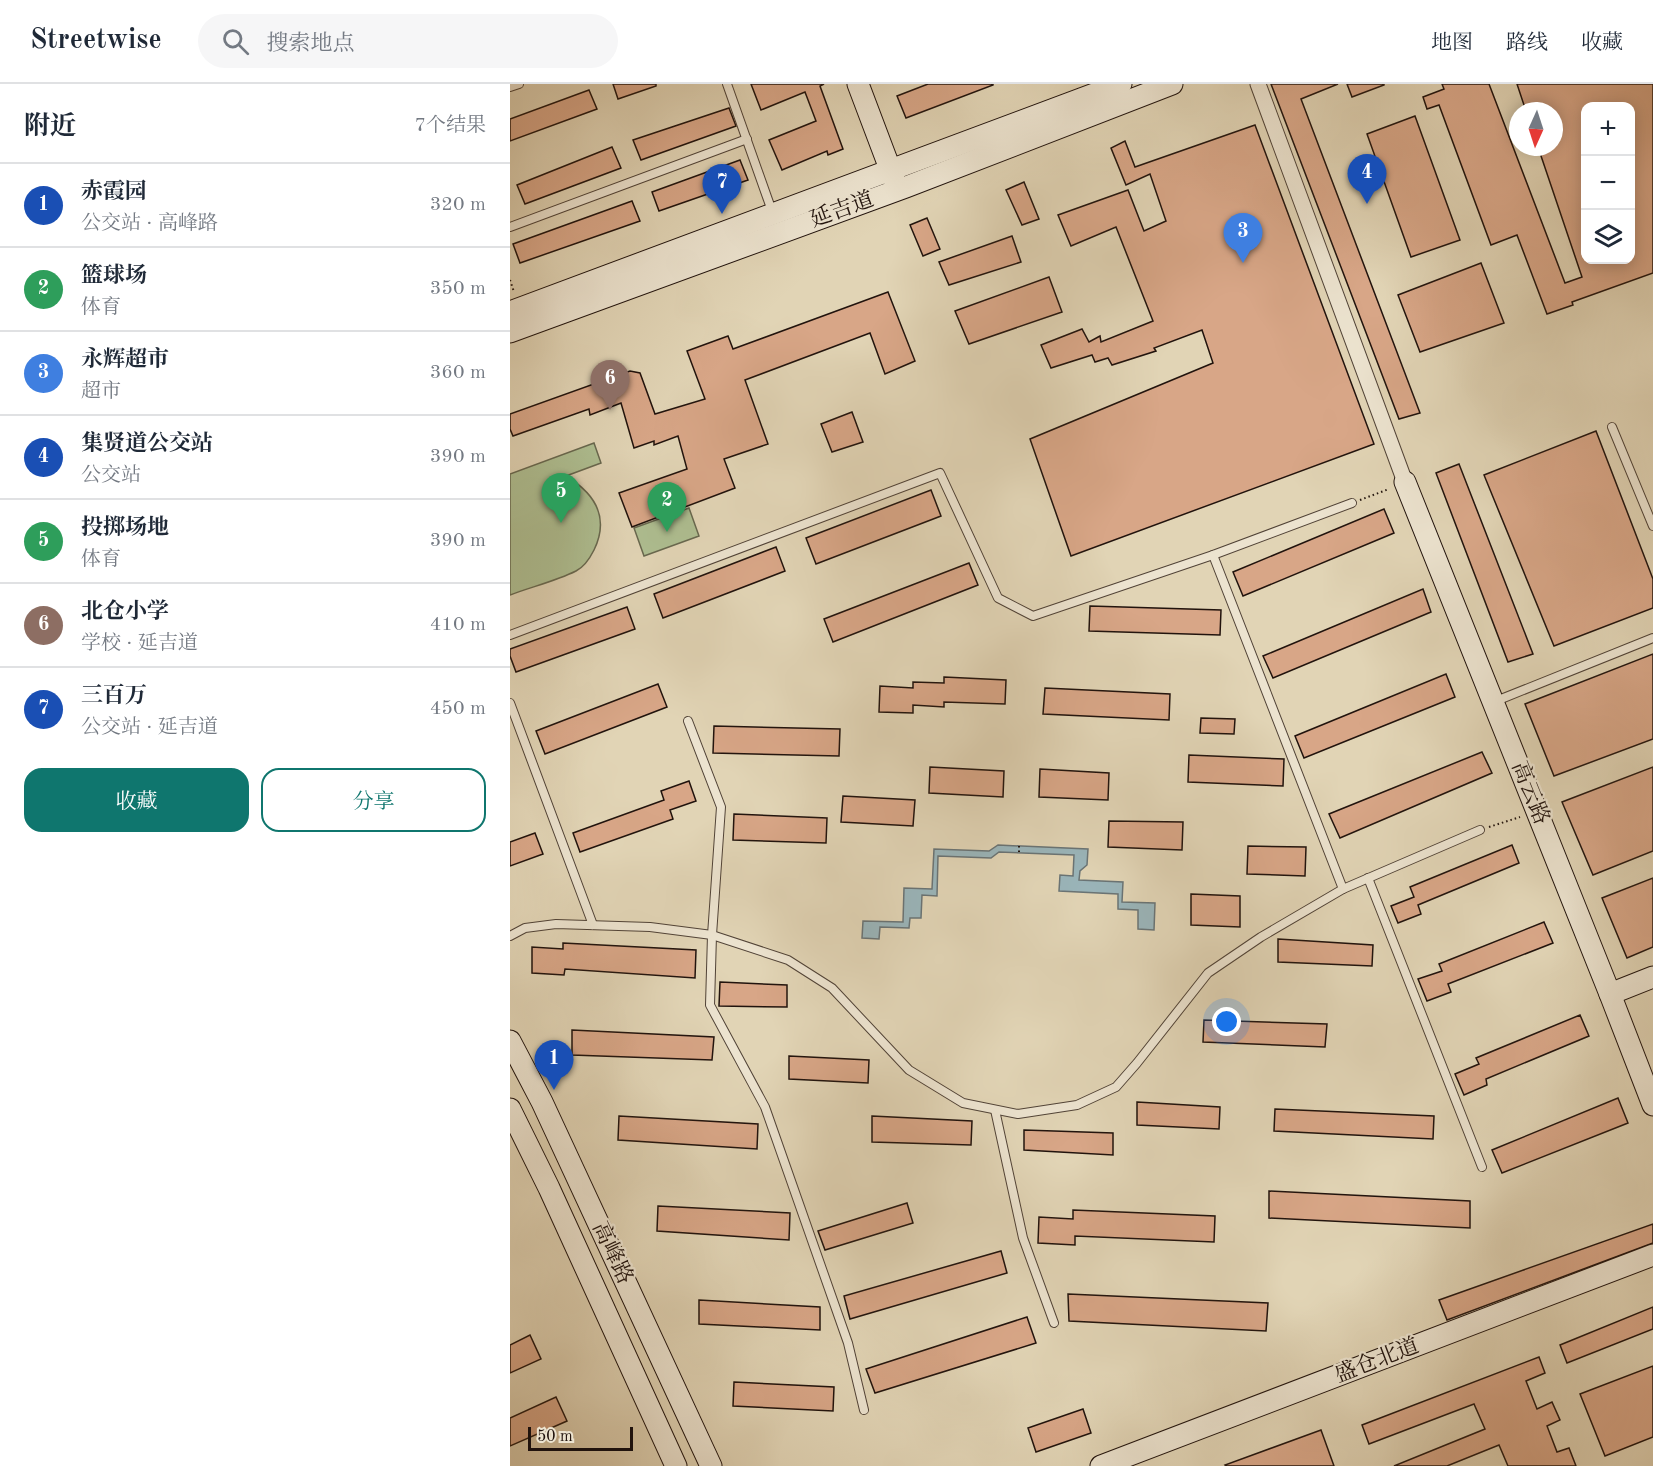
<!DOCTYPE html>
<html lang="zh">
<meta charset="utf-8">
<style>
body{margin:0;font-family:"Old Standard TT","Noto Serif SC",serif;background:#f6f6f7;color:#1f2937}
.controls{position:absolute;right:18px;top:18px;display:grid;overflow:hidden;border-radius:12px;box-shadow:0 3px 15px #0003}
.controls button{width:54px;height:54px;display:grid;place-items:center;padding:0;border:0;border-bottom:2px solid #e0e1e3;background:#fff;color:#1f2937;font:30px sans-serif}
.compass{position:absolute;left:999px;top:18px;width:54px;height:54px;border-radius:50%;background:#fff;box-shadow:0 3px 15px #0003;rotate:183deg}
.scale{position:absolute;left:18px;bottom:15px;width:105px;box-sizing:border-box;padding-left:6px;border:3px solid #21130d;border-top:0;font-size:16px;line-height:21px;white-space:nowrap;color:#21130d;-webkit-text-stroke:4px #ece3cf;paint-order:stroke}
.you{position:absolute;left:717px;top:938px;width:21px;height:21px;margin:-15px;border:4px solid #fff;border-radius:50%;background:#1a73e8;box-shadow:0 0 0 9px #1a73e833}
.badge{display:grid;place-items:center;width:39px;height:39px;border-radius:50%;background:#0f766e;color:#fff;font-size:20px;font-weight:700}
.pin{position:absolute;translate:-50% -50px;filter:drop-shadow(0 2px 3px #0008)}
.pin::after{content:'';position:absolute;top:32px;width:21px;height:18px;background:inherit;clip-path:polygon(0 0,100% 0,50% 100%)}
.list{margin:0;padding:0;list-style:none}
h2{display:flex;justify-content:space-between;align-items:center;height:78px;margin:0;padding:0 24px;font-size:26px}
h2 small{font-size:20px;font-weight:400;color:#747a83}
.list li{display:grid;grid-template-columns:39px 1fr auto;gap:18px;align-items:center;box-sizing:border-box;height:84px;padding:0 24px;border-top:2px solid #e0e1e3}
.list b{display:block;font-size:22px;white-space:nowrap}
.list p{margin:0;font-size:20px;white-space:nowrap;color:#747a83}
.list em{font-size:20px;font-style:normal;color:#747a83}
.actions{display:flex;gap:12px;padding:18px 24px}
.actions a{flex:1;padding:14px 0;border:2px solid #0f766e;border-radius:18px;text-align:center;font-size:21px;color:#0f766e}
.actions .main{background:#0f766e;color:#fff}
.icon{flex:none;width:33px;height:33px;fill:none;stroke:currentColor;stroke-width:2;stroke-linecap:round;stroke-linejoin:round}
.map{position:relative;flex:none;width:1143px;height:1382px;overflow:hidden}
header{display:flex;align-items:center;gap:36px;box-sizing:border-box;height:84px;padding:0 30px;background:#fff;border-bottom:2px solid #e0e1e3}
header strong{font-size:28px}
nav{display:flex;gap:33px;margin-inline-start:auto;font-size:21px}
.search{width:420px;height:54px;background:#f6f6f7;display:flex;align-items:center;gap:15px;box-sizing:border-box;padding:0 21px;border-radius:33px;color:#747a83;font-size:22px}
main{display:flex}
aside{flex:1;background:#fff}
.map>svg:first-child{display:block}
.green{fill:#aebe91;stroke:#68684f;stroke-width:1.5}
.water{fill:#9ab5ba;stroke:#6a7475;stroke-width:1.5}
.building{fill:#d8a687;stroke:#21130d;stroke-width:1.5;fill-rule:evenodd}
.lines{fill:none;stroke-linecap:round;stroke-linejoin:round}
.lane-casing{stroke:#514337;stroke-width:10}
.street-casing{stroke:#514337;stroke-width:17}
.secondary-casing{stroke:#21130d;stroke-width:23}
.path{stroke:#21130d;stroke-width:2;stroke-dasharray:1.5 3;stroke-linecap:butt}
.lane{stroke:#ece3cf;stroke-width:8}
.street{stroke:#ece3cf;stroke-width:15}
.secondary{stroke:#ece3cf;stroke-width:21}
.labels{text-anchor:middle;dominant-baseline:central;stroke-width:4.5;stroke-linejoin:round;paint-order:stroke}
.street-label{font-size:22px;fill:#21130d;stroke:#ece3cf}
</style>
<header>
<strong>Streetwise</strong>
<div class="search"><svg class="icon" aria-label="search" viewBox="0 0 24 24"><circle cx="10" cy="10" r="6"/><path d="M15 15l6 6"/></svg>搜索地点</div>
<nav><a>地图</a><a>路线</a><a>收藏</a></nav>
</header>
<main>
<aside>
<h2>附近<small>7个结果</small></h2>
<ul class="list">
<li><span class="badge" style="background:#1a4fb4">1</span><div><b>赤霞园</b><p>公交站 · 高峰路</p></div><em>320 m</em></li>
<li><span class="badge" style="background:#2e9e5b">2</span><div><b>篮球场</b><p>体育</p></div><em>350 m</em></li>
<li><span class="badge" style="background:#3f7fe0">3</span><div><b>永辉超市</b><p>超市</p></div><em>360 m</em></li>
<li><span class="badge" style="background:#1a4fb4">4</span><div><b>集贤道公交站</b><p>公交站</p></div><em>390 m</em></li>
<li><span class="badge" style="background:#2e9e5b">5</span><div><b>投掷场地</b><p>体育</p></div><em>390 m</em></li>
<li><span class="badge" style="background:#8d6e63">6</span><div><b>北仓小学</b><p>学校 · 延吉道</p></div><em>410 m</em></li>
<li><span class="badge" style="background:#1a4fb4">7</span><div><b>三百万</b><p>公交站 · 延吉道</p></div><em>450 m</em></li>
</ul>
<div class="actions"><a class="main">收藏</a><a>分享</a></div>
</aside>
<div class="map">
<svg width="1143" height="1382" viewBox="0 0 1143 1382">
<rect width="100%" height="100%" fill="#e1d4b5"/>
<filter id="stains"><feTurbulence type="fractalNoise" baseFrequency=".00333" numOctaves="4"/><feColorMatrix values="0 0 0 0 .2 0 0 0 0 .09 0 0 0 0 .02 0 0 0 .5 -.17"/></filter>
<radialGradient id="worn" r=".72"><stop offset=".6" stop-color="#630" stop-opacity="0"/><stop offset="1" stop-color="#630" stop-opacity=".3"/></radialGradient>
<g class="green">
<path d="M 84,359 L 91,379 L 56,392 C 84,409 100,433 84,466 C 80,474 74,483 66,487 C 46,497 21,503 0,511 L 0,390 Z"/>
<polygon points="179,424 189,452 134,472 124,444"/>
</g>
<polygon class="water" points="488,761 578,765 577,781 570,787 569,796 613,798 612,818 645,819 644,846 628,845 628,826 608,825 608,810 549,807 550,791 563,792 564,771 489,768 481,774 428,772 427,812 412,811 411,834 400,834 399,844 370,843 369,855 352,854 353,837 393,838 394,804 422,805 424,765 479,767"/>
<g class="building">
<polygon points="103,0 146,0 146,2 108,15"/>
<polygon points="241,0 314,0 310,2 333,65 318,71 317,67 272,86 259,56 306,37 295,8 251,26"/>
<polygon points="418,0 483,0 483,1 396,34 387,12"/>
<polygon points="761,0 828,0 791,15 910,329 889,335"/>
<polygon points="837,0 874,0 874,1 842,13"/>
<path d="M 932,0 L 979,0 L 1055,199 L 1072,193 L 1028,63 L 1044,63 L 1044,27 L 1016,27 L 1007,0 L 1143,0 L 1143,189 L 1062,218 L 1063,221 L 1037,230 L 1007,151 L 981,161 L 929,21 L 917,25 L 913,13 L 934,5 ZM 1076,22 L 1120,22 L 1120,176 L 1076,176 Z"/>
<polygon points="79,6 87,25 0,57 0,35"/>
<polygon points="219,24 226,42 131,76 123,56"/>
<polygon points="905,32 950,156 901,173 857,50"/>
<polygon points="745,41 864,360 561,472 520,355 703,279 692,246 644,264 646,267 602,281 598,274 585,278 582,271 541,284 531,261 572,245 579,258 590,252 591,258 643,237 606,143 561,162 548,131 618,106 634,147 656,137 640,90 616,101 601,64 615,57 625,83"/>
<polygon points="102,63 111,84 15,120 7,101"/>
<polygon points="230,76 238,96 149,127 142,108"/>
<polygon points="514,98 529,135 512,141 496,106"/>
<polygon points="122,117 130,137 10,179 3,160"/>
<polygon points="417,134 430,165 413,172 400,141"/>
<polygon points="502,152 511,178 439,201 429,178"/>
<polygon points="971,179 994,239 910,268 888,211"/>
<polygon points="539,193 552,228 459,260 445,227"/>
<polygon points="378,208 405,277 375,290 360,249 235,296 258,360 214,375 225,404 122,443 109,409 177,385 168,352 144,361 144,357 124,364 111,319 80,331 79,325 3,352 0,345 0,330 120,287 130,289 145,330 195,315 177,267 218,252 223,265"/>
<polygon points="342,328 353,358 322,368 311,340"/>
<polygon points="1086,347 1143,495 1143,524 1044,562 974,391"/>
<polygon points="949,380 1023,570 998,578 926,389"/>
<polygon points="421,406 431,432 306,480 296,454"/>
<polygon points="874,425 884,449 733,512 723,488"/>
<polygon points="266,463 275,487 153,534 144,510"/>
<polygon points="459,479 468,501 323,558 314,535"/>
<polygon points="913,505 921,528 763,594 753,572"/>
<polygon points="580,522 711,526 710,551 579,547"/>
<polygon points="117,523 125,545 6,588 0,572 0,565"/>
<polygon points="1143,570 1143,655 1044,692 1015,620"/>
<polygon points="936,590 945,613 794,674 785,652"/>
<polygon points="434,593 496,596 495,620 434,618 434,623 403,621 403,629 369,628 370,602 403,604 403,598 434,599"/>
<polygon points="148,600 157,623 35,670 26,647"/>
<polygon points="535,604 660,610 659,636 533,630"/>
<polygon points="691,634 725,635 724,650 690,649"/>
<polygon points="204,642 330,645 329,672 203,669"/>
<polygon points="972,668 982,689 830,754 819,730"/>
<polygon points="679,671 774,675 773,702 678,698"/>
<polygon points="420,683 494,687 493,713 419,709"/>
<polygon points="1143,683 1143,767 1083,791 1052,718"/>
<polygon points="530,685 599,689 598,716 529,713"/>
<polygon points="179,697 186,717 160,726 163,735 70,768 63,749 154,716 151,707"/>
<polygon points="333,712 405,716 403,742 331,738"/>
<polygon points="224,730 317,734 316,759 223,756"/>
<polygon points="599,737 673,738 672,766 598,763"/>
<polygon points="25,749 33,770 0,782 0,758"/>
<polygon points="1002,761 1009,779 908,821 911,830 888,839 881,822 904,813 900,803"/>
<polygon points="738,762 796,763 795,792 737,790"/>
<polygon points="1143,794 1143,863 1117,874 1092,814"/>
<polygon points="681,810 730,812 730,843 681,841"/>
<polygon points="1034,838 1043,859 938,900 941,908 917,917 908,895 932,887 929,880"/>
<polygon points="768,855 863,861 862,882 768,878"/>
<polygon points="53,859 186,866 185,894 55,885 54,891 22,889 22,863 53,865"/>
<polygon points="210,898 277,901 277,923 209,922"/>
<polygon points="1070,931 1079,952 976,995 977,1001 954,1011 945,990 969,980 966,974"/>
<polygon points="694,936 817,940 815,963 693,958"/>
<polygon points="62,946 204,953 202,976 62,971"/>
<polygon points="279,972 359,976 358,999 279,995"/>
<polygon points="1108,1014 1118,1039 992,1089 982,1066"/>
<polygon points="627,1018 710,1023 709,1045 627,1041"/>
<polygon points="765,1025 924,1032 923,1055 764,1047"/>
<polygon points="109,1032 248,1040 247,1065 108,1056"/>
<polygon points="362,1032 462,1037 461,1061 362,1058"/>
<polygon points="514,1046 603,1049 603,1071 514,1066"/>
<polygon points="759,1107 960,1117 960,1144 759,1134"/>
<polygon points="397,1119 403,1139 315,1166 308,1147"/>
<polygon points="148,1122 280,1129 279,1156 147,1147"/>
<polygon points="563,1126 705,1132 704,1158 565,1152 565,1161 528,1159 529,1133 563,1135"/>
<polygon points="1143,1140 1143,1159 937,1236 929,1216"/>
<polygon points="491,1167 497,1189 340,1235 334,1212"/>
<polygon points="558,1210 758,1219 756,1247 559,1237"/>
<polygon points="189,1216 310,1223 310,1246 189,1240"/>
<polygon points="1143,1223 1143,1245 1057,1279 1050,1261"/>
<polygon points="517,1233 526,1259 365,1309 356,1285"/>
<polygon points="20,1251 31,1275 0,1289 0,1261"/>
<polygon points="1029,1273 1035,1289 1016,1297 1027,1325 1042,1318 1050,1336 1037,1342 1047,1368 1059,1364 1066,1382 998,1382 989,1361 937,1382 884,1382 975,1345 964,1320 859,1360 852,1341"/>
<polygon points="1143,1282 1143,1353 1095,1372 1070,1310"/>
<polygon points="224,1298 324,1303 323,1327 223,1322"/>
<polygon points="46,1313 57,1337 0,1362 0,1334"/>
<polygon points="573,1325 581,1349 526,1368 518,1344"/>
<polygon points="811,1346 824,1382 716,1382 715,1381"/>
</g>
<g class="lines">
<g class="lane-casing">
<g id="lane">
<polyline points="217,0 262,127"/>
<polyline points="0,3 9,0"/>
<polyline points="0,143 237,55"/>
<polyline points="1102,343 1143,442"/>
<polyline points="703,471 833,805"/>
<polyline points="0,551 430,389 488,514 523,532 703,471 842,419"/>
<polyline points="986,617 1143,554"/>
<polyline points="0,619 83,841"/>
<polyline points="178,637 211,723 202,851 200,921 255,1023 338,1259 354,1326"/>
<polyline points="858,794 972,1083"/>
<polyline points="0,852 15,844 46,840 140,843 202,851 278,876 322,904 399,986 453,1019 508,1030 567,1021 606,1003 627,979 698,889 751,853 833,805 970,746"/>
<polyline points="485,1026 513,1154 544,1239"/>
</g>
</g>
<g class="street-casing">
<polyline id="street" points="748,0 895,398"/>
</g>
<g class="secondary-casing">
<g id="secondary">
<polyline points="348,0 385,98"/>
<polyline points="0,228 611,0"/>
<polyline points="0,248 396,103 662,0"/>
<polyline points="895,398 1100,910 1143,1021"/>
<polyline points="1100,910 1143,893"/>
<polyline points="0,957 32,1018 201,1382"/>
<polyline points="0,1025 39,1104 166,1382"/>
<polyline points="591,1382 1143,1171"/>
</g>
</g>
<g class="path">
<polyline points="0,196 4,208"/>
<polyline points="850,416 879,405"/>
<polyline points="979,743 1010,733"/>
<polyline points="509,768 509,762"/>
</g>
<use href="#lane" class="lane"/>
<use href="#street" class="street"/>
<use href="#secondary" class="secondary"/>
</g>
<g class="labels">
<g class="street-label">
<text transform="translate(332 126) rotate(-20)">延吉道</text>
<text transform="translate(1020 709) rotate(68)">高云路</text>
<text transform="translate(102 1169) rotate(65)">高峰路</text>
<text transform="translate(867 1277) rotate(-21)">盛仓北道</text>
</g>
</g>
<rect width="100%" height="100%" filter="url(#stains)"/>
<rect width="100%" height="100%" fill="url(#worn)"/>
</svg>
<div class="controls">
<button>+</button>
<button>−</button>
<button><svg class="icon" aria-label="layers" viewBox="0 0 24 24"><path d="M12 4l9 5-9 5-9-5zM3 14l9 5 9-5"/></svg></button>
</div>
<svg class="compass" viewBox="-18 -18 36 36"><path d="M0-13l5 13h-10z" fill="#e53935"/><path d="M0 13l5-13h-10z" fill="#747a83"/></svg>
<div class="scale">50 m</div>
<div class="you"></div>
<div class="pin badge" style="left:44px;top:1006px;background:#1a4fb4">1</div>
<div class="pin badge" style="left:157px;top:448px;background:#2e9e5b">2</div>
<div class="pin badge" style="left:733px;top:179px;background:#3f7fe0">3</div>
<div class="pin badge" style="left:857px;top:120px;background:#1a4fb4">4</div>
<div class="pin badge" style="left:51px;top:439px;background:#2e9e5b">5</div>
<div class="pin badge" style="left:100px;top:326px;background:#8d6e63">6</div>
<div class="pin badge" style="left:212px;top:130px;background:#1a4fb4">7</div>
</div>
</main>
